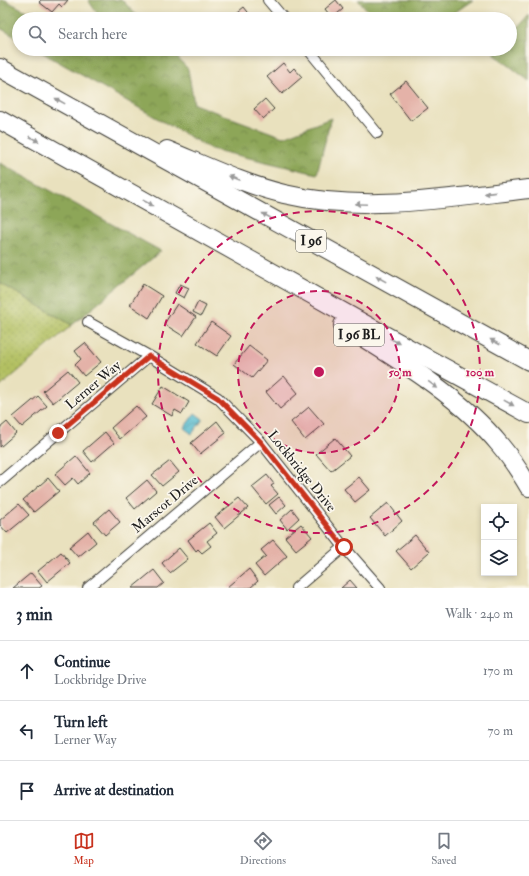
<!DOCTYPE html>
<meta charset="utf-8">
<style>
body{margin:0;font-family:"IM FELL Double Pica",serif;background:#f2f2f3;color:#1f2937}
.controls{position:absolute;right:12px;bottom:12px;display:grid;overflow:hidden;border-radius:0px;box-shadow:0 2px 6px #0003}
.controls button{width:36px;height:36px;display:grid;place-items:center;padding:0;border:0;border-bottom:1px solid #e0e1e3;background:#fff;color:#1f2937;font:20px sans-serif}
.stop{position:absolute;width:12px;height:12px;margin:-9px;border:3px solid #c8321e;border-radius:50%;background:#fff}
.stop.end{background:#c8321e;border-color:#fff;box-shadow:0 1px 4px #0008}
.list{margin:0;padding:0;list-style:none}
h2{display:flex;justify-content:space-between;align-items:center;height:52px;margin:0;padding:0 16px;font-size:17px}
h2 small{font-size:13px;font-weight:400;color:#747a83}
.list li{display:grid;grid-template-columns:26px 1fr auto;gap:12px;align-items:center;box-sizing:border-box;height:60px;padding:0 16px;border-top:1px solid #e0e1e3}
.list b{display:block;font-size:15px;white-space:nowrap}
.list p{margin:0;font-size:13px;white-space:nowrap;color:#747a83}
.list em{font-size:13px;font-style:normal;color:#747a83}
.icon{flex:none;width:22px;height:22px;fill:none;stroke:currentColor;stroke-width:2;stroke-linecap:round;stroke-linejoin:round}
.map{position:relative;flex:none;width:529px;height:588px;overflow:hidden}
.search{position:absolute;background:#fff;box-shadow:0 2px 6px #0003;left:12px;right:12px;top:12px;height:44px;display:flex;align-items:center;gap:10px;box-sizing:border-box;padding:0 14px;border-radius:22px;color:#747a83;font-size:15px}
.sheet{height:232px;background:#fff}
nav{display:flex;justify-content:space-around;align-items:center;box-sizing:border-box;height:56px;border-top:1px solid #e0e1e3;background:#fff;font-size:11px;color:#747a83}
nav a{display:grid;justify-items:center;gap:2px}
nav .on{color:#c8321e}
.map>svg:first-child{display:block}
.grass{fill:url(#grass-dots);stroke:#676e3f}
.forest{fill:url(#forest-crowns);stroke:#54613a}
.water{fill:url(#water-waves);stroke:#366a74}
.building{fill:#e4b2a8}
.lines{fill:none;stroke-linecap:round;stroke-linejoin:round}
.street-casing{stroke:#3b3a34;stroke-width:12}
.highway-casing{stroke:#3b3a34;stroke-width:20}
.street{stroke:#fff;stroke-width:10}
.highway{stroke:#fff;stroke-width:18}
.oneway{fill:#999}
.route{stroke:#c8321e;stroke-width:5}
.ring{fill:none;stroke:#c2185b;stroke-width:2;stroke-dasharray:7 5}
.labels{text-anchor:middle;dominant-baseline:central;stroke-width:3.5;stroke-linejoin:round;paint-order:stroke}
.shield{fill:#fbf7ec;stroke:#5f5e5a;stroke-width:1}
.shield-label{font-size:13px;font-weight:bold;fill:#1c1c1c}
.street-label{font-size:14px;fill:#1c1c1c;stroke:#fbf7ec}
.centre{fill:#c2185b;stroke:#fbf7ec;stroke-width:2}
.ring-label{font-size:12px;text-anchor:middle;font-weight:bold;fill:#c2185b;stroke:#fbf7ec;stroke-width:3.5;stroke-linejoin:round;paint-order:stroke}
</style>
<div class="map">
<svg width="529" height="588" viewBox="0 0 529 588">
<defs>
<pattern id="grass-dots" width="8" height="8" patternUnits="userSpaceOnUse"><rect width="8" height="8" fill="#b2c062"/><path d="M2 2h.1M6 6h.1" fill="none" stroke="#98a454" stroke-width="1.8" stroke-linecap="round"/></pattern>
<pattern id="forest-crowns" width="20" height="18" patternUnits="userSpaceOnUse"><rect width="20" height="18" fill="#8da658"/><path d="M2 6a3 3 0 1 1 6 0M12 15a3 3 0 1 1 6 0" fill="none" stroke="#728648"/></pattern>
<pattern id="water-waves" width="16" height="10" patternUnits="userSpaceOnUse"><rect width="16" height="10" fill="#4fb8cc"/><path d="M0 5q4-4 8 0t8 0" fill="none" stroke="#4195a5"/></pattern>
</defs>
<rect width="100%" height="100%" fill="#fbf7ec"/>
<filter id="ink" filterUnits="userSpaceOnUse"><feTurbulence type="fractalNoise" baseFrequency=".025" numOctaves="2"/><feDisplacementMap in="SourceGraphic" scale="8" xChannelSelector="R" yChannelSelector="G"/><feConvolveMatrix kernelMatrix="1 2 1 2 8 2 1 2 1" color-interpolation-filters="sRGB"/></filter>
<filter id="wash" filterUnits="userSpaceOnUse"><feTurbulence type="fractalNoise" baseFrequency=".012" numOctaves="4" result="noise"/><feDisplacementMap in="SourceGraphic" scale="16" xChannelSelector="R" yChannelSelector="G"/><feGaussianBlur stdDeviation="0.9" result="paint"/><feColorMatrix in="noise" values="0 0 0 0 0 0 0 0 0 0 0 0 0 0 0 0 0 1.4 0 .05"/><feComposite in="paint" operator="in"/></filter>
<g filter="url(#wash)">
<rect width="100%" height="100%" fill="#e9e1be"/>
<polygon class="grass" points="0,283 72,325 0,387"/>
<g class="forest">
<polygon points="0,0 5,0 41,19 19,19 19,39 0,28"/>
<polygon points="88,0 122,0 140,19 101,19"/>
<polygon points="358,0 473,0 445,19 376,19"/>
<polygon points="529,15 529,81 494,54 499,49 510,49 510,37"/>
<polygon points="36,49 99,49 106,53 108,49 169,49 188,69 194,104 283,137 331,118 317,174 211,149"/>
<polygon points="0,163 161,251 72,325 0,283"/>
</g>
<polygon class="water" points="195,413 203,419 192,434 184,428"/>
<g id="blocks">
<g class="building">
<polygon points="41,0 68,0 62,7 59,4 52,12 39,2"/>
<polygon points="336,0 343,9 332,18 325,9"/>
<polygon points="244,7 251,16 248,19 229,19"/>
<polygon points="283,63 290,72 294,68 302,77 282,94 267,77"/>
<polygon points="406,81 428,108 411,121 390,94"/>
<polygon points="265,99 274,109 263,119 254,109"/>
<polygon points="143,284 162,296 149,318 130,305"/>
<polygon points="180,284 189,288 184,298 175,293"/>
<polygon points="198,302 206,306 201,316 193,312"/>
<polygon points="177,304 196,317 183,336 164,324"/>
<polygon points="211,322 231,336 217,356 197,343"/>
<polygon points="85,343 101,362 84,376 75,365 81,359 75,351"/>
<polygon points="249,346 267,360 252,378 234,364"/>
<polygon points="68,370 78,382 53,403 43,391"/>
<polygon points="284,376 298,393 280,409 266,392"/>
<polygon points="163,386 189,402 182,414 175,410 172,416 152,404"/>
<polygon points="38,396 47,406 22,427 13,417"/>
<polygon points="136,406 146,417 120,439 111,428"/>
<polygon points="309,407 324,424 305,440 291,422"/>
<polygon points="217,421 226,433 200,454 191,443"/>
<polygon points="7,422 16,433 0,447 0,428"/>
<polygon points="105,432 114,443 92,462 83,451"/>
<polygon points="335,438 350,456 331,471 316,454"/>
<polygon points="76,456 90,473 78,484 73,478 65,485 55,474"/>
<polygon points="170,461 179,472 162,486 152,475"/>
<polygon points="267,475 274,484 271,486 278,494 266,504 252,487"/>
<polygon points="359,477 370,490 355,502 344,489"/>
<polygon points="48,478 59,491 34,512 23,500"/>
<polygon points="147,480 156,491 135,509 126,498"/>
<polygon points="279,497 286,505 276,514 269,505"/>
<polygon points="239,498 248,508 224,528 215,517"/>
<polygon points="388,503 402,521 385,536 370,518"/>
<polygon points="19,504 29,515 7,533 0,525 0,520"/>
<polygon points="109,509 120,522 105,535 94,522"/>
<polygon points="292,509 299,518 287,529 280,520"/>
<polygon points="209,523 217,533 207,541 211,546 202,553 198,549 196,551 188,540"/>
<polygon points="301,524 312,537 296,550 285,537"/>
<polygon points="88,531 96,542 78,557 69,547"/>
<polygon points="415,535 429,552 411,568 396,551"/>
<polygon points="273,540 287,556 264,576 255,565 266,556 261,550"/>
<polygon points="179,548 188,559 170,573 162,563"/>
<polygon points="61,552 70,563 47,582 38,571"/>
<polygon points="249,569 258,581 250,588 229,588 228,587"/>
<polygon points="154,570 164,583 158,588 132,588"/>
<polygon points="31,573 42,586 39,588 13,588"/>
<polygon points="350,580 357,588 341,588"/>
</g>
</g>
</g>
<g filter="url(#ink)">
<use href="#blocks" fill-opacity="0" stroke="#3b3a34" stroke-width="1"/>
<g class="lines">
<g class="street-casing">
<g id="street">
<polyline points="268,0 284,19"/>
<polyline points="308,49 377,133"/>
<polyline points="88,322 149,356 218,398 261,442 344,547 380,588"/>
<polyline points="0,482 149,356"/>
<polyline points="88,588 261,442"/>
<polyline points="296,588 344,547"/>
</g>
</g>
<g class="highway-casing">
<g id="highway">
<polyline points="0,68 529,361"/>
<polyline points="0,120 368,326 529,414"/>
<path d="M 167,150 C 206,166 243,184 284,194 C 365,213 448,198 529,189"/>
<path d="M 343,325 C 397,359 459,395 500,445 C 511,458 520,472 529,487"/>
</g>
</g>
<use href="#street" class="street"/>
<use href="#highway" class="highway"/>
</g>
<defs><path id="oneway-solid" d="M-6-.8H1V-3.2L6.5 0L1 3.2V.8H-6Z"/></defs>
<g class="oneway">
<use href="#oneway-solid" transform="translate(60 101) rotate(-151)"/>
<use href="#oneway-solid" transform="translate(34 139) rotate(29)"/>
<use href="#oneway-solid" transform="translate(234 178) rotate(-159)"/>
<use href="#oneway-solid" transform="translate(490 193) rotate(174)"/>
<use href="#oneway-solid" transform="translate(148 203) rotate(29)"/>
<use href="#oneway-solid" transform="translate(361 204) rotate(-178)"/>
<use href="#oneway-solid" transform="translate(267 216) rotate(-151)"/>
<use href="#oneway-solid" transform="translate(381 279) rotate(-151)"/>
<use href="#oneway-solid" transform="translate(395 341) rotate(29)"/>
<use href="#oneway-solid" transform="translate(495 342) rotate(-151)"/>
<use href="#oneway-solid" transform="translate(433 385) rotate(36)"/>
<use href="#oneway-solid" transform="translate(509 403) rotate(29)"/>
</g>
</g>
<g class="lines" filter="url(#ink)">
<polyline class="route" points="58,433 149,356 218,398 261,442 344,547"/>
</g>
<circle cx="319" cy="372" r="81" fill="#c2185b" fill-opacity=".12"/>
<g class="ring">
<circle cx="319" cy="372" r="81"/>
<circle cx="319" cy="372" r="161"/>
</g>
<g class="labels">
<g class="shield">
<rect x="296" y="230" width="30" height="22" rx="3"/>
<rect x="334" y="324" width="50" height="22" rx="3"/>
</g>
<g class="shield-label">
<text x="311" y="241">I 96</text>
<text x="359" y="335">I 96 BL</text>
</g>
<g class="street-label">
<text transform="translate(93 385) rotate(-40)">Lerner Way</text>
<text transform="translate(302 471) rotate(51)">Lockbridge Drive</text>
<text transform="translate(165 504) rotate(-40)">Marscot Drive</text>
</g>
</g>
<circle cx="319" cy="372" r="6" class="centre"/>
<g class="ring-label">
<text x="400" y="376">50 m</text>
<text x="480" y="376">100 m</text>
</g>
</svg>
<div class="controls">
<button><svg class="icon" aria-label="locate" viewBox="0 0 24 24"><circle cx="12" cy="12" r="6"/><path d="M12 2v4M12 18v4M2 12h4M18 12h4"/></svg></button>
<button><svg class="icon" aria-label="layers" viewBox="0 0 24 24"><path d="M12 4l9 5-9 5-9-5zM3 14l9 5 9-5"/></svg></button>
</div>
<div class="stop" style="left:344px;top:547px"></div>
<div class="stop end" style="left:58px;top:433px"></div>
<div class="search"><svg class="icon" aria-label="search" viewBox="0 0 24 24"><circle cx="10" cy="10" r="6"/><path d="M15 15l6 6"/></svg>Search here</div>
</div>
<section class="sheet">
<h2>3 min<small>Walk · 240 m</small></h2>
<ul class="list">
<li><svg class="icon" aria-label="ahead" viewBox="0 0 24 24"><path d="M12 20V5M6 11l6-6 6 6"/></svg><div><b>Continue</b><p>Lockbridge Drive</p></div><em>170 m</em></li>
<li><svg class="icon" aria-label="left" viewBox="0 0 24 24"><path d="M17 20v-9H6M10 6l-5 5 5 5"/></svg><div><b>Turn left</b><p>Lerner Way</p></div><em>70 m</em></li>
<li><svg class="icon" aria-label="arrive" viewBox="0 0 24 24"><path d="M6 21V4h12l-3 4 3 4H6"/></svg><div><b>Arrive at destination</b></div></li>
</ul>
</section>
<nav>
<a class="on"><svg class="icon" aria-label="map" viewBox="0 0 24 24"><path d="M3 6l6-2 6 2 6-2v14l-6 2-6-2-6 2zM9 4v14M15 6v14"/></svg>Map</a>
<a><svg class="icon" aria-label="directions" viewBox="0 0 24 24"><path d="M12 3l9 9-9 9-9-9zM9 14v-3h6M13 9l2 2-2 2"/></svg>Directions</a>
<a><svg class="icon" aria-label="saved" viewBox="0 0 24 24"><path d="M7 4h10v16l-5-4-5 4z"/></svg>Saved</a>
</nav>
